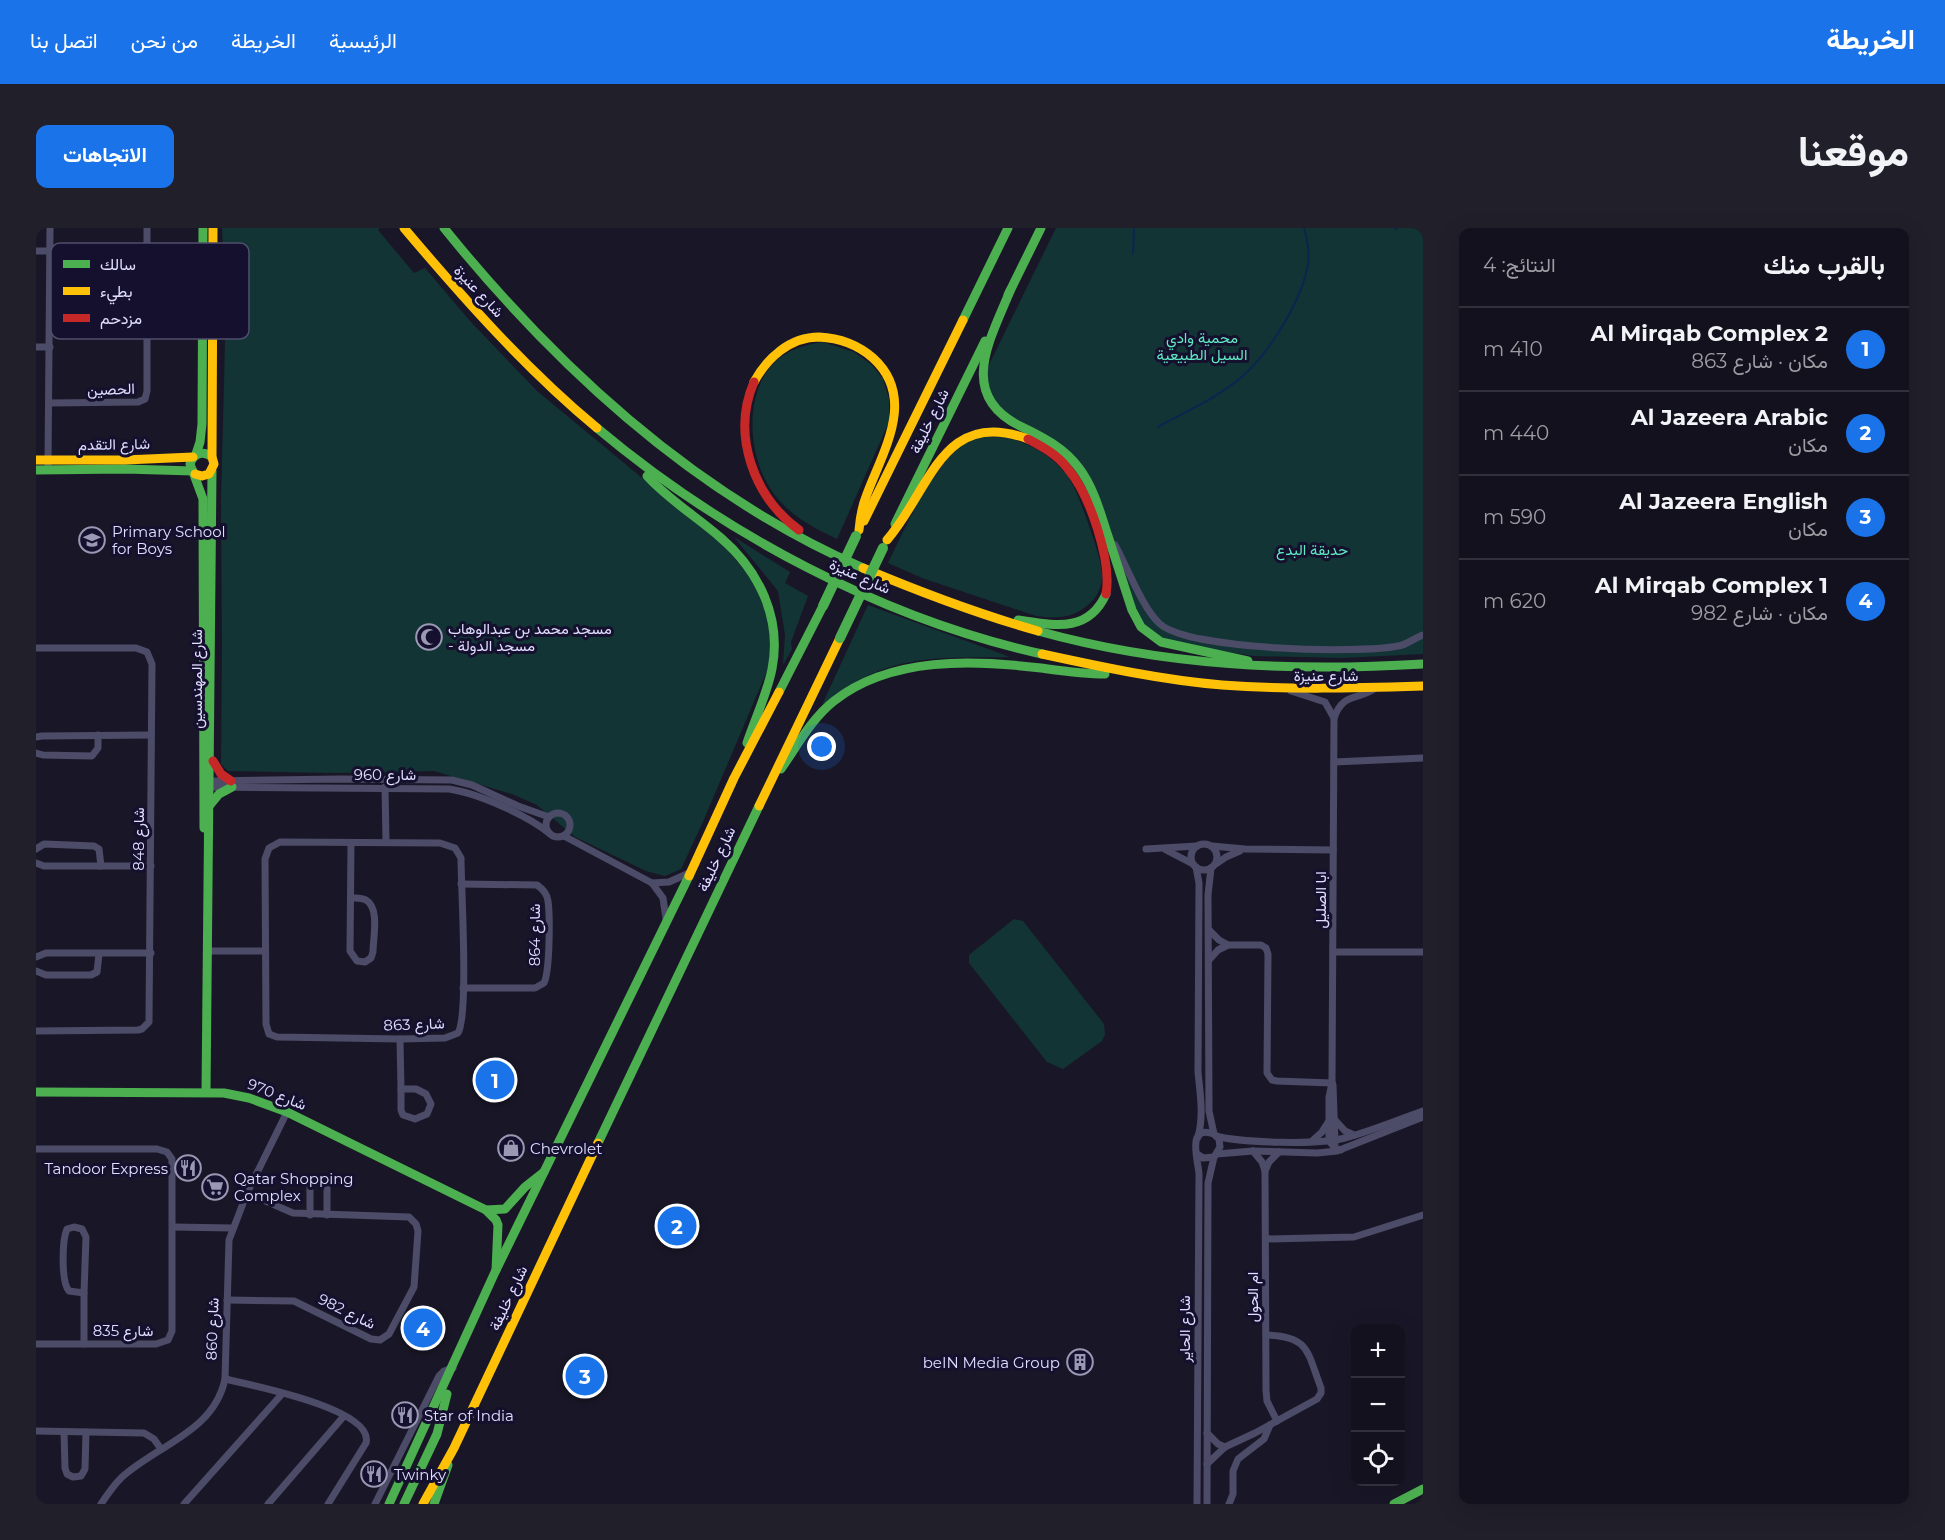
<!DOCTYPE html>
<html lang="ar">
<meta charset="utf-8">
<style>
body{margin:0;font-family:Montserrat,Vazirmatn,sans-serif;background:#201f2a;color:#f1f3f6;direction:rtl}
.controls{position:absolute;right:18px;bottom:18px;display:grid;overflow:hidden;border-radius:12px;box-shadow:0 6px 24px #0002}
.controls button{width:54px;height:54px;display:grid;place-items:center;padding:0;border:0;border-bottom:2px solid #32313b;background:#13111d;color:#f1f3f6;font:30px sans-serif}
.you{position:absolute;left:786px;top:519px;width:21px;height:21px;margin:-15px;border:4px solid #fff;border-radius:50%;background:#1a73e8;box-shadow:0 0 0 9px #1a73e833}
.badge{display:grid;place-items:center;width:39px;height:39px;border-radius:50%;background:#1a73e8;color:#fff;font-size:20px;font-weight:700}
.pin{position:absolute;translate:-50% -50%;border:3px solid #fff;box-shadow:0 2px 6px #0006}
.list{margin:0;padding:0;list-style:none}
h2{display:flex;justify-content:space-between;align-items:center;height:78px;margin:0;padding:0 24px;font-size:26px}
h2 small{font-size:20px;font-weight:400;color:#9d9da4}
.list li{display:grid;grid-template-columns:39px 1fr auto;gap:18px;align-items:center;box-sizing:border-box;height:84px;padding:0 24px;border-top:2px solid #32313b}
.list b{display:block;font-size:22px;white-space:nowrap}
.list p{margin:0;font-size:20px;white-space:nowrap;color:#9d9da4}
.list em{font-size:20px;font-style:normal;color:#9d9da4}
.icon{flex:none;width:33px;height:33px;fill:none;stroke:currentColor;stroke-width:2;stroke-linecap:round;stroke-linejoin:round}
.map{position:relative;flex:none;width:1387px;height:1276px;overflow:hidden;direction:ltr;border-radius:12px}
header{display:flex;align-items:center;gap:36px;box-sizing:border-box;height:84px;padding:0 30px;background:#1a73e8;color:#fff}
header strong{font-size:28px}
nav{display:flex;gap:33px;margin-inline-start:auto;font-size:21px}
.intro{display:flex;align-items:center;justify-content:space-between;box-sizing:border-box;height:144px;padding:0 36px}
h1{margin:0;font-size:42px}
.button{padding:15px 27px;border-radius:12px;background:#1a73e8;color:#fff;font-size:21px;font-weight:700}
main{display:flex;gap:36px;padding:0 36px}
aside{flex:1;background:#13111d;border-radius:12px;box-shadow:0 6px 24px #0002}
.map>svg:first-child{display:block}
.green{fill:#133435}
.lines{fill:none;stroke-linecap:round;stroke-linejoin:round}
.stream{stroke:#0a2650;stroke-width:2}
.street{stroke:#4c4c68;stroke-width:7}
.fast{stroke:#4caf50;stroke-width:9}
.slow{stroke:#ffc107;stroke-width:9}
.jam{stroke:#c62828;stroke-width:9}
.fast-bridge{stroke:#4caf50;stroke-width:10}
.labels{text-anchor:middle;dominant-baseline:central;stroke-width:6;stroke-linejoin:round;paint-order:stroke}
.street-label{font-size:15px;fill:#e0ddff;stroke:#14102e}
.park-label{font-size:15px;fill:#5feac3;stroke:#14102e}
.poi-label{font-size:15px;fill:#e0ddff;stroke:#14102e;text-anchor:start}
.key{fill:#14102e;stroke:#514e6d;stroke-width:1.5}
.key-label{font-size:16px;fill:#e0ddff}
</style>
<header>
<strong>الخريطة</strong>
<nav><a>الرئيسية</a><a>الخريطة</a><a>من نحن</a><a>اتصل بنا</a></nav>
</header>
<div class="intro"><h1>موقعنا</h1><a class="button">الاتجاهات</a></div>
<main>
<aside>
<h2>بالقرب منك<small>النتائج: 4</small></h2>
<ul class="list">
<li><span class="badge">1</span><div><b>Al Mirqab Complex 2</b><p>مكان · شارع 863</p></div><em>410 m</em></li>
<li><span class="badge">2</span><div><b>Al Jazeera Arabic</b><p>مكان</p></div><em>440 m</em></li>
<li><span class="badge">3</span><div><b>Al Jazeera English</b><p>مكان</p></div><em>590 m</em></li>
<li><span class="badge">4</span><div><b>Al Mirqab Complex 1</b><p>مكان · شارع 982</p></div><em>620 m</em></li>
</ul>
</aside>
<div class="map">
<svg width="1387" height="1276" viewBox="0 0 1387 1276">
<rect width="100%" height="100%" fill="#191727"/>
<g class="green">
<polygon points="186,0 344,0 342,2 378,45 389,40 434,93 501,163 686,316 717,352 733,393 734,436 666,596 645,641 629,648 610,643 539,609 501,577 476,566 398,543 297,545 192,543 185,536 186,419 185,273 190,76"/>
<polygon points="1020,0 1387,0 1387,426 1306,430 1218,428 1134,415 1117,405 1105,394 1065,275 991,198 957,176 949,145"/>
<path d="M 786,114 L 818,124 L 836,137 L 847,151 L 853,171 L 853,194 L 801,311 C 776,299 755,288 738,266 C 712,232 706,165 740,133 C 753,121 769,117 786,114 Z"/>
<path d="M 968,209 C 992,214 1015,227 1030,246 C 1040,260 1045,276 1051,292 C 1057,309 1064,328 1066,346 C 1067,354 1063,365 1058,371 C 1041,390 1024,391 1000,388 L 886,350 L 852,335 C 868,303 903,220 940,210 C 948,208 959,209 968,209 Z"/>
<polygon points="698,309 754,344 749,355 772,368 755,414 756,421 747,437 749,407 742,363"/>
<path d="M 832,377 L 974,429 C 934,430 892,427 854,439 C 829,446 807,462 786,477 Z"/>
<polygon points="978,691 987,693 1068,796 1069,807 1066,813 1027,841 1011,834 933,735 933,727"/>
</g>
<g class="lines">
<g class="stream">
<polyline points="1359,0 1361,1"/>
<polyline points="1097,26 1098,0"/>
<path d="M 1122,199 C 1151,183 1183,169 1208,147 C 1235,122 1266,72 1272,36 C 1274,25 1271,11 1268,0"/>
</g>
<g class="street">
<polyline points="0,23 14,23"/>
<polyline points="0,119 14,119"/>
<polyline points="13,175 102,174 109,171 111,163 111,0"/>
<polyline points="12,236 14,0"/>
<path d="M 1079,317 C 1091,339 1107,381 1124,396 C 1154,422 1321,426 1362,418 C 1371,417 1378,410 1387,407"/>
<polyline points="0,420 100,420 111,424 116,436 113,794 106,801 102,802 0,803"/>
<polyline points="1255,463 1289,474 1298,490"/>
<polyline points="0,509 6,508 115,507"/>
<polyline points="0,525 7,527 56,528 62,520 62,507"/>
<polyline points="1298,534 1387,530"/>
<polyline points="174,553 303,551 416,552 436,557 482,578 513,589"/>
<path d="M 169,559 L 413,561 C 441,565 491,587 513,605"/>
<polyline points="349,559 350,614"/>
<circle cx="522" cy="597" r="12"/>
<polyline points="528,608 616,655 627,670 630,691"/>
<path d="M 244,614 L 404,615 L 419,620 L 425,630 C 425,660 433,787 422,805 L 409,810 L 364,811 L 241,809 L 233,806 L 230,796 L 229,631 L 233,620 Z"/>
<path d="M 315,615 L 314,723 L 321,733 L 329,734 L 335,730 L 337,724 C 337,710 344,680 330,672 C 325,669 320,670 315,670"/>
<circle cx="1168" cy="629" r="13"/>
<polyline points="1176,618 1209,621 1297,622"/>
<polyline points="0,621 8,616 58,618 63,621 65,638"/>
<polyline points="1110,621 1161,618"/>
<polyline points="1130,622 1157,636"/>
<polyline points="0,635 8,638 115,638"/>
<polyline points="1180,636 1190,629 1204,623"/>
<path d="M 1160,639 L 1163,655 L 1162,844 C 1164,865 1168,887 1162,909"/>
<polyline points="1175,640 1172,667 1173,883 1178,906"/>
<polyline points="616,655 633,654 653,645"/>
<path d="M 425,656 L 501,657 C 507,661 511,665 512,673 C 514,687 514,743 508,755 L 499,760 L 427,760"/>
<polyline points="1173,702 1183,712 1192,717"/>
<polyline points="171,723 229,723"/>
<polyline points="1297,724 1387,724"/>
<polyline points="0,729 10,725 115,725"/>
<polyline points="1173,732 1182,722 1192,717 1225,717 1230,720 1232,726 1231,845 1236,852 1241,853 1296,855"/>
<polyline points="0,743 10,747 55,747 61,744 63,726"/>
<polyline points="364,811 365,861"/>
<polyline points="1297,857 1299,915"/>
<polygon points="365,861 380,861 390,866 395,876 391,886 379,891 367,887 365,882"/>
<polyline points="1299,892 1309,903 1318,907"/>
<path d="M 1180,908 C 1206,915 1283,917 1309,910 C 1335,903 1361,892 1387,883"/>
<polyline points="1276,913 1286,904 1293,893"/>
<polyline points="0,921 121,921 131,924 136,931 136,1103 132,1112 120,1116 0,1116"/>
<path d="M 1305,922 L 1299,920 L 1293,913 L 1293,869 L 1296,855 L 1298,490 C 1307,465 1319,473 1338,461"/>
<polyline points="1217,923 1226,934 1229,943 1230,1162 1231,1173 1241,1193"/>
<polyline points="1181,926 1217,923 1281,925 1301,923 1387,889"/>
<polyline points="1229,943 1233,934 1243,924"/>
<polyline points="274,987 274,957 280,951 289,953 291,956 291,987"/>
<path d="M 38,999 L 46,1001 L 50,1009 L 48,1065 L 33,1063 C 25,1054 26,1012 31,1001 Z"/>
<polyline points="137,999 196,1000"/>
<polyline points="1230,1011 1318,1009 1387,987"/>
<polyline points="191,1072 258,1073 335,1111 344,1112 353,1106 378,1059 382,1003 380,996 373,989 257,985 211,965"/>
<polyline points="48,1116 48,1065"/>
<path d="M 189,1151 C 214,1157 339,1181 330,1215 L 292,1276"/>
<polyline points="0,1203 108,1205 118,1211 125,1221"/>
<polyline points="28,1204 29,1240 31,1246 37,1249 45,1248 49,1241 50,1204"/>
<polyline points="1171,1205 1182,1216 1189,1219"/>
<path d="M 1171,1236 L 1189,1219 L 1219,1205 L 1281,1171 L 1285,1165 L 1285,1160 C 1271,1124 1274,1108 1230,1107"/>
<path d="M 65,1276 C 71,1267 77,1258 85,1250 C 121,1217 178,1204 189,1151 L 193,1012 L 211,965 L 251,884"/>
<polyline points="148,1276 246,1166"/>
<polyline points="232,1276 308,1188"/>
<polyline points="339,1276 403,1148 408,1143 417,1140"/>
<path d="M 1161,1276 L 1163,946 C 1162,932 1150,896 1178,906 L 1183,911 L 1184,919 L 1178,929 L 1167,930 L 1161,926"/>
<polyline points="1171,1276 1172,955 1178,929"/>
<polyline points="1193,1276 1197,1266 1197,1243 1202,1231 1228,1211 1234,1197"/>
</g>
<g class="fast">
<path d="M 408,0 C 522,141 659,267 827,340"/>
<path d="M 974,63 C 954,112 921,167 984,198 C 1007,209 1028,220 1043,240 C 1058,260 1064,284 1072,308 C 1080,332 1088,357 1096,382 L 1105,399 L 1125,414 L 1212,433"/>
<polyline points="972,67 1005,0"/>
<polyline points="927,92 972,0"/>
<path d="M 561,200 C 686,305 847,391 1006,426"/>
<polyline points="160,226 164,214 166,196 167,0"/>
<polyline points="0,242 89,241 157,243"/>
<path d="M 611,248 C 633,272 661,289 685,310 C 723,343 746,390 736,441 C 731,466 719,491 711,515"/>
<polyline points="859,296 949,113"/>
<path d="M 982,392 C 1017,397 1052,406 1070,366"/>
<path d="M 1002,403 C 1128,438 1257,444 1387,436"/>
<polyline points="743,464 787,378"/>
<path d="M 745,541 C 761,518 776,490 798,473 C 855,428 938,432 1005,440 C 1027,443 1047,446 1069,446"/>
<polyline points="174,577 183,566 196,559"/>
<path d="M 168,600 L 167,271 L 154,236 C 158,225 167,222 176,229"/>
<polyline points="0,864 188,865 213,870 251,884 450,982 460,992 462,997 460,1042"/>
<polyline points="170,864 176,243"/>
<polyline points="562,915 723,578"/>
<polyline points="450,982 469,981 489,959 508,944"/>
<polyline points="353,1276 460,1042 653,648"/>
<polyline points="368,1276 401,1206 411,1166"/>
<polyline points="398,1276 412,1237"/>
<polyline points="1358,1276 1387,1261"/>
</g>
<g class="slow">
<path d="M 368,0 C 428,71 490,141 561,200"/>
<path d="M 718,154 C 731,130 754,109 783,109 C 804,110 821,116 837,130 C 881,170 847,223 831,266 C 826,278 824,290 823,302"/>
<polyline points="0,232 89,232 157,229"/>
<polyline points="159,246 166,248 173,246 178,236 176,229 177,0"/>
<polyline points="828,293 927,92"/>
<path d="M 851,312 C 895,261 906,179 992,211"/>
<path d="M 827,340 C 884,364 942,386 1002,403"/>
<path d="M 1006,426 C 1066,439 1126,452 1186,457 C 1253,462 1320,460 1387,458"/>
<polyline points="723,578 804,410"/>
<polyline points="653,648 698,550 743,464"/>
<polyline points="387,1276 418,1220 562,915"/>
</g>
<g class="jam">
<path d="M 718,154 C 695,207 718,269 763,302"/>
<path d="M 992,211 C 1007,219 1022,227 1032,241 C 1054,267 1076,333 1070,366"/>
<polyline points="177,533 185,546 195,553"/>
</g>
<g class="fast-bridge">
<polyline points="787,378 820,308"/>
<polyline points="804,410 847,320"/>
</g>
</g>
<defs>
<g id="school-ring" transform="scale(1.35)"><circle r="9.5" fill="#14102e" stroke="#9a98b3" stroke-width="1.5"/><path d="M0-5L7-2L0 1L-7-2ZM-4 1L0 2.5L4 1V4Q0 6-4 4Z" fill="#9a98b3"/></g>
<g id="mosque-ring" transform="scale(1.35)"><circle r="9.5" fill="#14102e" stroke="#9a98b3" stroke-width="1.5"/><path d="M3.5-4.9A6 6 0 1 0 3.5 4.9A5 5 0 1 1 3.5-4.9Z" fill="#9a98b3"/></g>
<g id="shop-ring" transform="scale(1.35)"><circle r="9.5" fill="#14102e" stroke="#9a98b3" stroke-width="1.5"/><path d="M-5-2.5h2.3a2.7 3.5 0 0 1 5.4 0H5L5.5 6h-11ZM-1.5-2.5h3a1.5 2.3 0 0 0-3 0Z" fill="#9a98b3"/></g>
<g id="restaurant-ring" transform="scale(1.35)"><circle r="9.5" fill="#14102e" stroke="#9a98b3" stroke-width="1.5"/><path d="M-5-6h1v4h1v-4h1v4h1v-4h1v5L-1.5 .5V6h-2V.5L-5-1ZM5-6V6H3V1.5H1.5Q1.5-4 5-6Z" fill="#9a98b3"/></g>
<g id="supermarket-ring" transform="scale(1.35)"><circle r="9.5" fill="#14102e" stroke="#9a98b3" stroke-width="1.5"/><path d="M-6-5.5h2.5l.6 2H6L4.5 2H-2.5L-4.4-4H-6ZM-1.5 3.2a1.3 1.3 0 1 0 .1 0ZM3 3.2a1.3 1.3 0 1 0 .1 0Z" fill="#9a98b3"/></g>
<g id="building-ring" transform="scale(1.35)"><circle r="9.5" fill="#14102e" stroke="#9a98b3" stroke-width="1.5"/><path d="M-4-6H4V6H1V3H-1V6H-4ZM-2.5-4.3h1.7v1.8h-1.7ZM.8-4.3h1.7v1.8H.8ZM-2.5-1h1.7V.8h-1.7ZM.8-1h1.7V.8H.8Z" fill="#9a98b3"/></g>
</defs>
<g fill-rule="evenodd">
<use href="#school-ring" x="56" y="312"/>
<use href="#mosque-ring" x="393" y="409"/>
<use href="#shop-ring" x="475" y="920"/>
<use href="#restaurant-ring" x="152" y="940"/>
<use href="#supermarket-ring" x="179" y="959"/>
<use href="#building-ring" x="1044" y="1134"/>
<use href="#restaurant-ring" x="369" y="1187"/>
<use href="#restaurant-ring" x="338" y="1246"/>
</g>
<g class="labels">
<g class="street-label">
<text transform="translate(443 63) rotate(47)">شارع عنيزة</text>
<text transform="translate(75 161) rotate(-2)">الحصين</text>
<text transform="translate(893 193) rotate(-64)">شارع خليفة</text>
<text transform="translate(78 216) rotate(-1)">شارع التقدم</text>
<text transform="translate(824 348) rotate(24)">شارع عنيزة</text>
<text x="1290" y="447">شارع عنيزة</text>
<text transform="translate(160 451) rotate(-90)">شارع المهندسين</text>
<text x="349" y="546">شارع 960</text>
<text transform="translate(102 611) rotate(-90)">شارع 848</text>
<text transform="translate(680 631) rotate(-65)">شارع خليفة</text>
<text transform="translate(1284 672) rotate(-90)">ابا الصليل</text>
<text transform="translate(498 707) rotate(-90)">شارع 864</text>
<text transform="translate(378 796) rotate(-2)">شارع 863</text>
<text transform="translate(241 866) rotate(21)">شارع 970</text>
<text transform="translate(1216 1069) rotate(-90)">ام الحول</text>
<text transform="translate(472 1070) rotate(-65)">شارع خليفة</text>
<text transform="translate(311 1083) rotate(26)">شارع 982</text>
<text transform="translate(176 1101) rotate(-88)">شارع 860</text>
<text transform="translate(1148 1101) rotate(-90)">شارع الحاير</text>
<text x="87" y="1102">شارع 835</text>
</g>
<g class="park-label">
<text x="1166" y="109">محمية وادي<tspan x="1166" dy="17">السيل الطبيعية</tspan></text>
<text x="1276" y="321">حديقة البدع</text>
</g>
<g class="poi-label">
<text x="76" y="303">Primary School<tspan x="76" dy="17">for Boys</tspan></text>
<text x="412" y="400">مسجد محمد بن عبدالوهاب<tspan x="412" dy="17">- مسجد الدولة</tspan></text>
<text x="494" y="920">Chevrolet</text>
<text x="132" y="940" text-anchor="end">Tandoor Express</text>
<text x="198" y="950">Qatar Shopping<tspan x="198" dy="17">Complex</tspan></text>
<text x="1024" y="1134" text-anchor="end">beIN Media Group</text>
<text x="388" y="1187">Star of India</text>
<text x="358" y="1246">Twinky</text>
</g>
</g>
<rect x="15" y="15" width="198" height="96" rx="9" class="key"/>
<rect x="27" y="32" width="27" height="8" fill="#4caf50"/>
<rect x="27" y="59" width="27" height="8" fill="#ffc107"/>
<rect x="27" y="86" width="27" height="8" fill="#c62828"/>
<g class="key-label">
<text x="64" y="42">سالك</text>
<text x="64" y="69">بطيء</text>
<text x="64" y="96">مزدحم</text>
</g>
</svg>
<div class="controls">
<button>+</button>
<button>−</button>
<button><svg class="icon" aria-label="locate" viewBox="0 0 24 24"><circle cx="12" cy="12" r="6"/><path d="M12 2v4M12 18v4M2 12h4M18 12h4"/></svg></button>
</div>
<div class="you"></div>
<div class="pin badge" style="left:459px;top:852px">1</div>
<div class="pin badge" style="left:641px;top:998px">2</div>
<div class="pin badge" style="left:549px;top:1148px">3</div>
<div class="pin badge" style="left:387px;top:1100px">4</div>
</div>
</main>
